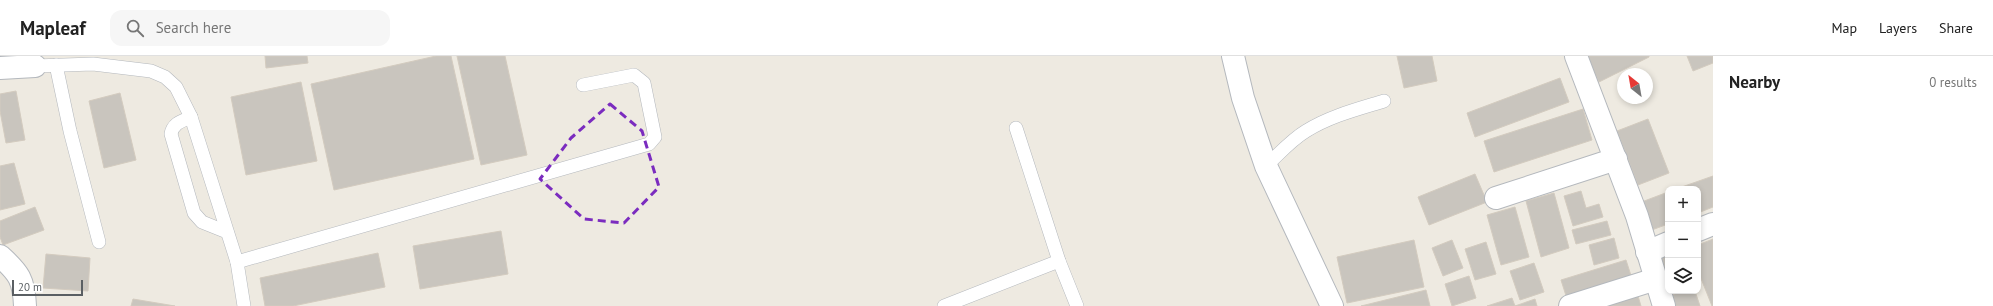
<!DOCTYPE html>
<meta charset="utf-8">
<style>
body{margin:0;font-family:"PT Sans",sans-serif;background:#f6f6f6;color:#222}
.controls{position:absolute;right:12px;bottom:12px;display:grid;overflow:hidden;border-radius:8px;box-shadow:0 2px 6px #0003}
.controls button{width:36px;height:36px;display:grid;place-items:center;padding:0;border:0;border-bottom:1px solid #e0e0e0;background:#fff;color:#222;font:20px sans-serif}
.compass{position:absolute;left:1617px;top:12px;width:36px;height:36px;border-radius:50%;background:#fff;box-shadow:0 2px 6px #0003;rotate:329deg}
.scale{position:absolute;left:12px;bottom:10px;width:71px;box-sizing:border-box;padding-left:4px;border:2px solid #5a5f63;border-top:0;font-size:11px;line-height:14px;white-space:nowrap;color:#5a5f63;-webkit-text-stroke:3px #fff;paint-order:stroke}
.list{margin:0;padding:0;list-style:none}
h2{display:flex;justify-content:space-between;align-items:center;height:52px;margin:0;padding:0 16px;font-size:17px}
h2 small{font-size:13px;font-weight:400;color:#767676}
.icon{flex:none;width:22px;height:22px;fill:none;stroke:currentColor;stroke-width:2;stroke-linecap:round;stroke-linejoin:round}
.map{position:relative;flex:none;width:1713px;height:250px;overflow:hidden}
header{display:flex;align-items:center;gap:24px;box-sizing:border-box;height:56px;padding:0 20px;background:#fff;border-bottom:1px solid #e0e0e0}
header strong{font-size:19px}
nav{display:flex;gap:22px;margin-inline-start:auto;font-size:14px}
.search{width:280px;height:36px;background:#f6f6f6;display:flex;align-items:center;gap:10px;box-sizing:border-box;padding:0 14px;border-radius:12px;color:#767676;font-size:15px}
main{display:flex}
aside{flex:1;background:#fff}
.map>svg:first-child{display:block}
.building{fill:#c9c5be;stroke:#d3cbbf}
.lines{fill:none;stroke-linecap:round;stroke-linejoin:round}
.service-casing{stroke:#b4b8bd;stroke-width:14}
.minor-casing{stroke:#b4b8bd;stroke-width:24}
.service{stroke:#fff;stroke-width:13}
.minor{stroke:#fff;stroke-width:22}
.marked{fill:none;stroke:#7b2cbf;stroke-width:3;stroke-dasharray:8 5;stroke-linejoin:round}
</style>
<header>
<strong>Mapleaf</strong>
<div class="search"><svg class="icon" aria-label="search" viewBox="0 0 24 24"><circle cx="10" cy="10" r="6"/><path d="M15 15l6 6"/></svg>Search here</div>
<nav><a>Map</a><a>Layers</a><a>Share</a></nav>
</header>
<main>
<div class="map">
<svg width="1713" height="250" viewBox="0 0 1713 250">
<rect width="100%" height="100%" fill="#eeeae1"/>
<g class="building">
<polygon points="265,0 307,0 308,7 266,12"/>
<polygon points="436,0 451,0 474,103 334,134 311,28"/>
<polygon points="457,0 505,0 527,99 481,109"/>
<polygon points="1397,0 1432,0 1437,25 1404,32"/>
<polygon points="1586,0 1649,0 1649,1 1599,26"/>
<polygon points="1687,0 1713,0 1713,7 1693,15"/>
<polygon points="1560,22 1569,46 1475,81 1467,57"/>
<polygon points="301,26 317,105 246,119 231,41"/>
<polygon points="16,35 25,84 6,87 0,55 0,38"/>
<polygon points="120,37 136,104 104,112 89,45"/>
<polygon points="1583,53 1592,84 1494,116 1484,85"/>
<polygon points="1648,63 1669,117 1638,129 1617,75"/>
<polygon points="14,107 25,148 0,154 0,110"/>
<polygon points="1475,118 1487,146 1429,169 1418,141"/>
<polygon points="1713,120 1713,151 1698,157 1698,133 1676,133"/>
<polygon points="1581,135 1586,152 1599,148 1603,161 1573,170 1564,140"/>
<polygon points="1668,136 1668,168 1649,175 1639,147"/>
<polygon points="1554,137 1569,192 1541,201 1526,145"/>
<polygon points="35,151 44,174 3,189 0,181 0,165"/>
<polygon points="1515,151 1529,201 1501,209 1487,159"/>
<polygon points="1607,165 1611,179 1576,188 1572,174"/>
<polygon points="501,175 508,218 420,233 413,190"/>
<polygon points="1614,182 1619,202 1594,209 1589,189"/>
<polygon points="1713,183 1713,250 1712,250 1698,215 1698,189"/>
<polygon points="1414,184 1424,231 1347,247 1337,201"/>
<polygon points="1452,184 1463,212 1443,220 1432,192"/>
<polygon points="1486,186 1496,218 1475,224 1465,193"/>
<polygon points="378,197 385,231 293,250 265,250 260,222"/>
<polygon points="46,198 90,202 88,235 43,232"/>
<polygon points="1668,199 1668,234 1656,204"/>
<polygon points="1626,204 1634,229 1569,249 1561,224"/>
<polygon points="1534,207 1544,236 1520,244 1510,215"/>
<polygon points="1469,220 1476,242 1452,250 1445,228"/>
<polygon points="1635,230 1641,250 1575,250"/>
<polygon points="1426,234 1430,250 1361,250"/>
<polygon points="1684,235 1695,235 1700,250 1672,250 1668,240"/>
<polygon points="1512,242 1515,250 1487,250"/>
<polygon points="133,243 175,250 131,250"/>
<polygon points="1535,243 1537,250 1515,250"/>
</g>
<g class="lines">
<g class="service-casing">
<g id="service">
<polyline points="56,9 70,75 99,186"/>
<polyline points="35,10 93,8 151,15 165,21 176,31 191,61 237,206 244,250"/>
<path d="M 191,61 C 182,65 173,67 171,78 L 194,157 L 202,166 L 227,176"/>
<polyline points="1016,72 1059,205"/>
<path d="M 1266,110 C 1279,98 1291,84 1306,75 C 1330,60 1358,53 1384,45"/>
<polyline points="237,206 649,88 655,81 644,27 634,19 583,29"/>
<polyline points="944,250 1059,205 1077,250"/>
</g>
</g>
<g class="minor-casing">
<g id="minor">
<polyline points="1233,0 1243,42 1266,110 1332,250"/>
<polyline points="1576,0 1637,160 1664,250"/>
<polyline points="0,12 35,10"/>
<polyline points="1496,142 1616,103"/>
<polyline points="1698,174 1713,168"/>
<polyline points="1647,196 1668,187"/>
<path d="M 0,200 C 19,217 24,224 25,250"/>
<polyline points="1570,250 1656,223"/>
</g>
</g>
<use href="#service" class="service"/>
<use href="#minor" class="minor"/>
</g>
<path class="marked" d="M 610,48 L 642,75 L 659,131 L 624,167 L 584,163 L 540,123 L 571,82 Z"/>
</svg>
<div class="controls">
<button>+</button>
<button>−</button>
<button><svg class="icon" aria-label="layers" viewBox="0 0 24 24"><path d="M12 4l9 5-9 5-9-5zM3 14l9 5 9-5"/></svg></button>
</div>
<svg class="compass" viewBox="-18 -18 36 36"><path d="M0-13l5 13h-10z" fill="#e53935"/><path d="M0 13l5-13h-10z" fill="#767676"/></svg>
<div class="scale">20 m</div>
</div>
<aside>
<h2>Nearby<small>0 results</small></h2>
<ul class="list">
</ul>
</aside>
</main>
